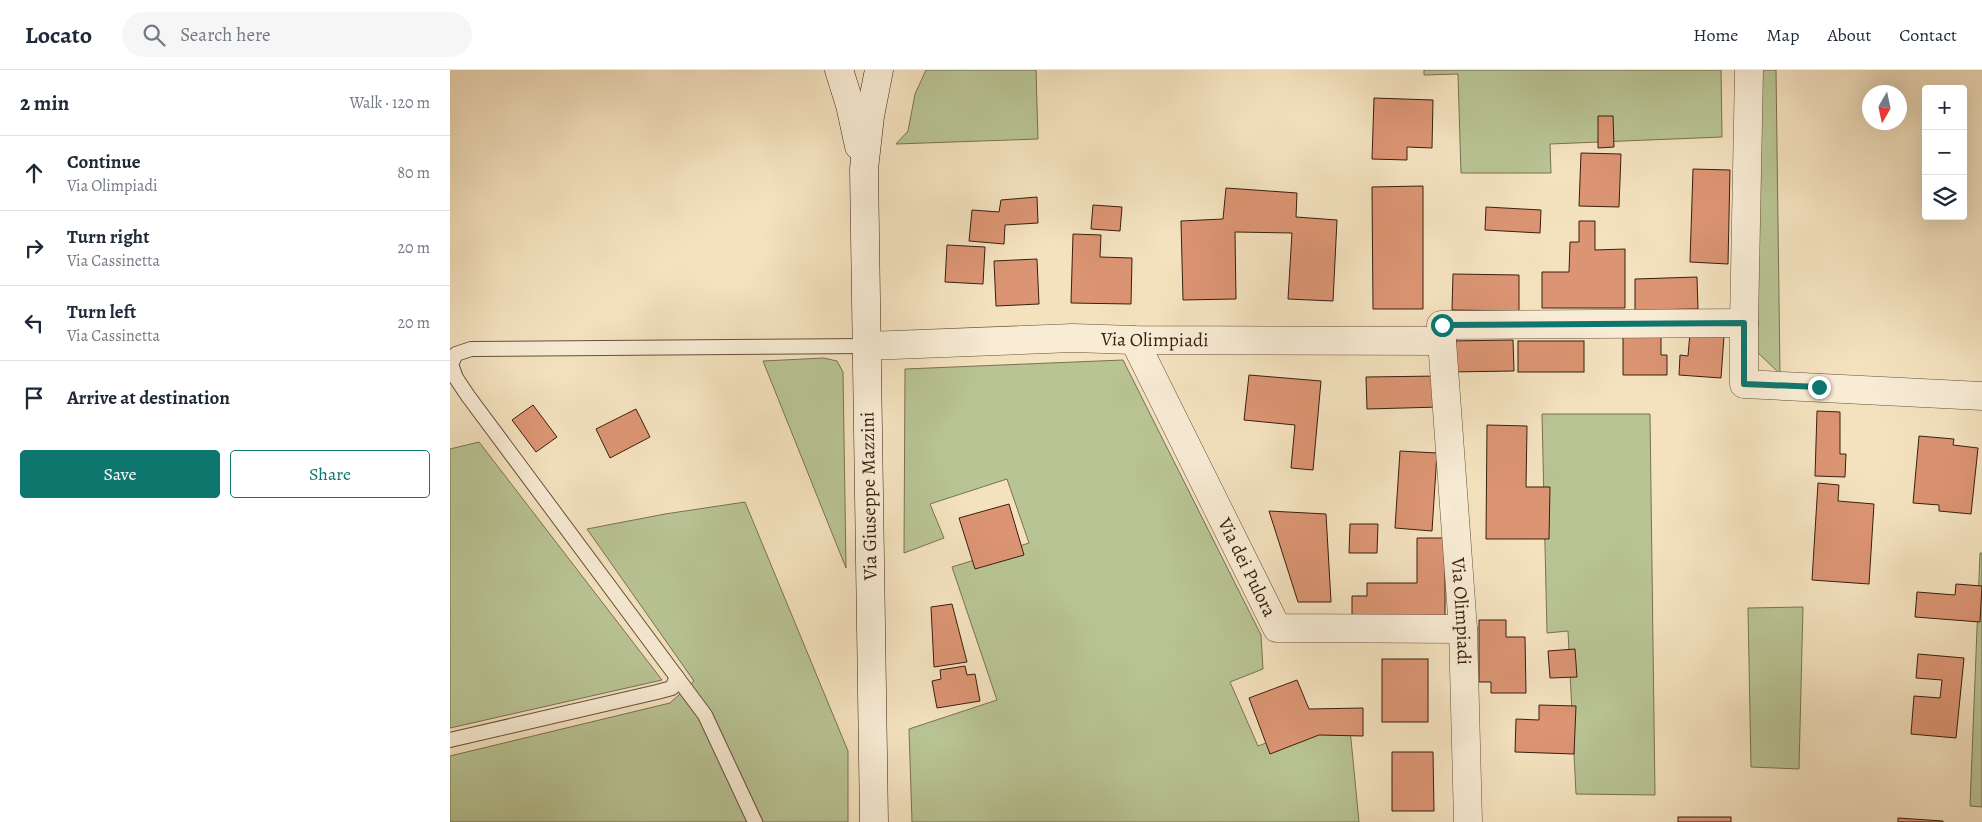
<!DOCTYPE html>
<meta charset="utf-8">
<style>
body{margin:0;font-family:Alegreya,serif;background:#f6f6f7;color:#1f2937}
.controls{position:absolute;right:15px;top:15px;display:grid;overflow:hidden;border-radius:5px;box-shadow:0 5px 20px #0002}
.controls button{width:45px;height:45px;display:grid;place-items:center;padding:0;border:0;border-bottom:1px solid #e0e1e3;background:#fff;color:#1f2937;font:25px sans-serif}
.compass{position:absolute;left:1412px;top:15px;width:45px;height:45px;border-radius:50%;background:#fff;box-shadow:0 5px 20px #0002;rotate:189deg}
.stop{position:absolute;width:15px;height:15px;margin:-11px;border:4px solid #0f766e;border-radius:50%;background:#fff}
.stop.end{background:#0f766e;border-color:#fff;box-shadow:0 1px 5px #0008}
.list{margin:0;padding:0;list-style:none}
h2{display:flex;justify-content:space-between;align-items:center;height:65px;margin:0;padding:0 20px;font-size:21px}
h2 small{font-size:16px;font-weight:400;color:#747a83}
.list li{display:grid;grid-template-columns:32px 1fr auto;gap:15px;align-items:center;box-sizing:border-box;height:75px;padding:0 20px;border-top:1px solid #e0e1e3}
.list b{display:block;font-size:19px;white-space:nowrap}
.list p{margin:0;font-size:16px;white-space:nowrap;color:#747a83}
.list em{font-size:16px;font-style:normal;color:#747a83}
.actions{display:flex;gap:10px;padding:15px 20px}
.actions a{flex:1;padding:11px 0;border:1px solid #0f766e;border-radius:5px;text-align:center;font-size:18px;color:#0f766e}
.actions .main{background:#0f766e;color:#fff}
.icon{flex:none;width:28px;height:28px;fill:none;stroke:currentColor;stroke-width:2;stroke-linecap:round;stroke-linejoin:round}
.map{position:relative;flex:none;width:1532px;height:752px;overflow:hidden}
header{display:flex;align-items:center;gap:30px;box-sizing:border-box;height:70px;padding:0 25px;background:#fff;border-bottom:1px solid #e0e1e3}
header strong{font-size:24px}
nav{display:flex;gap:28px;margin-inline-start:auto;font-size:18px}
.search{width:350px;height:45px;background:#f6f6f7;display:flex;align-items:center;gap:12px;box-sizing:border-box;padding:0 18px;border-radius:28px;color:#747a83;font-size:19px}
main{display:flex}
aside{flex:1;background:#fff}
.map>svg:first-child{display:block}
.green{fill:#b9c494;stroke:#7a7151}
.building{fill:#dc9574;stroke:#3a1e0e}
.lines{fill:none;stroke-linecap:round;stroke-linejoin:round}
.lane-casing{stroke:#684f3a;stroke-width:16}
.street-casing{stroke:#684f3a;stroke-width:29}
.secondary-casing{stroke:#3a1e0e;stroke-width:29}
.lane{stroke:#f8ecd5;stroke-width:14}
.street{stroke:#f8ecd5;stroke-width:28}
.secondary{stroke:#f8ecd5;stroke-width:28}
.route{stroke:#0f766e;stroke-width:6}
.labels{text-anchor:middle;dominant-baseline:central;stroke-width:4;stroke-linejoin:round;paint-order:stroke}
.street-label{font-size:19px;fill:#3a1e0e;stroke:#f8ecd5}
</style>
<header>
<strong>Locato</strong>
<div class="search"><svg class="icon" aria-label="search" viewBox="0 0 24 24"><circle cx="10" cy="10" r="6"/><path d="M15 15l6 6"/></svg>Search here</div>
<nav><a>Home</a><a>Map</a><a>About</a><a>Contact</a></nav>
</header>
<main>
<aside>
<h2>2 min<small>Walk · 120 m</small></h2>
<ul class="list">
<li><svg class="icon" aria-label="ahead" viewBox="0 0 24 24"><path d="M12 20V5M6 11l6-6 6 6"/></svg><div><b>Continue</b><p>Via Olimpiadi</p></div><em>80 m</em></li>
<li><svg class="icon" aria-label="right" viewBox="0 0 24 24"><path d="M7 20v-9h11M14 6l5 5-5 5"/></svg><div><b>Turn right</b><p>Via Cassinetta</p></div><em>20 m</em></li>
<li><svg class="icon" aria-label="left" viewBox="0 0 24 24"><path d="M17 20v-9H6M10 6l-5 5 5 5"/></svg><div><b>Turn left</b><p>Via Cassinetta</p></div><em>20 m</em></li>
<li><svg class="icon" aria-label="arrive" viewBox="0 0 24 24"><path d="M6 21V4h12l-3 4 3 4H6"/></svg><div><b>Arrive at destination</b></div></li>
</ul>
<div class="actions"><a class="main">Save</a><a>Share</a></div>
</aside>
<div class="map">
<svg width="1532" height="752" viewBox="0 0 1532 752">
<rect width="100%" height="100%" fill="#f4e2bf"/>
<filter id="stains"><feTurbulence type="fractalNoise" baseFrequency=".004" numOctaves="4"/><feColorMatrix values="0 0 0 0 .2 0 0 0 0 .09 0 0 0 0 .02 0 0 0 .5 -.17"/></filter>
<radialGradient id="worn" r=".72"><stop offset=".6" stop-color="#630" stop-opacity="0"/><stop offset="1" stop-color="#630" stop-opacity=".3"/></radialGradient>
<g class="green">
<polygon points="476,0 586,0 588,69 446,74 458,61 465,24"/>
<polygon points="974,0 1271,0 1272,67 1100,74 1101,103 1011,103 1008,4 974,5"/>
<polygon points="1299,0 1326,0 1330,304 1302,277"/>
<polygon points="374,288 387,291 393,302 396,498 313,291"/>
<polygon points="673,290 811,565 813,599 780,612 808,676 856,658 900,659 909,752 462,752 459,659 547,630 502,497 579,473 557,409 480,434 494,468 454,483 455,299"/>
<polygon points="1092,344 1200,344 1205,725 1126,724 1118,561 1097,563"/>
<polygon points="29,372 212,610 0,658 0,379"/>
<polygon points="295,432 398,681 398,752 0,752 0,686 220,633 244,611 137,459 215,444"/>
<polygon points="1530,483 1532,483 1532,737 1520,736"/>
<polygon points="1353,537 1349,699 1301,697 1298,538"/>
</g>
<g class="building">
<polygon points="924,28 983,30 982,78 957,77 957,90 922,89"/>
<polygon points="1148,46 1163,46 1164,77 1148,78"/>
<polygon points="1131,83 1171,84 1169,137 1129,136"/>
<polygon points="1243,99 1280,100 1278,194 1240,192"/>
<polygon points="973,116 973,239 923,239 922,117"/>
<polygon points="776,118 847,123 846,147 887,150 883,231 838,229 842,163 785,162 786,229 733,230 731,151 773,149"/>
<polygon points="587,127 588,153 555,155 554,174 519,171 522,140 549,142 551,130"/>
<polygon points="643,135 672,137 670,161 641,159"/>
<polygon points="1036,137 1091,140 1090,163 1035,160"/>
<polygon points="1129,151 1145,151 1145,180 1175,179 1175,238 1092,238 1092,202 1119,202 1120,172 1129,172"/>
<polygon points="623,164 651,165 650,187 682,188 681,234 621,233"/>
<polygon points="497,175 535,177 533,214 495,212"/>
<polygon points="587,189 589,234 546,236 544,191"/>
<polygon points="1003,204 1069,205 1069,241 1002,240"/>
<polygon points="1247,207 1248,239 1185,240 1185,209"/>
<polygon points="1173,260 1211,260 1211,285 1217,285 1217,305 1173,305"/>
<polygon points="1240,263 1274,266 1271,308 1229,305 1230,285 1238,286"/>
<polygon points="1063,270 1064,301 999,302 999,271"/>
<rect x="1068" y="271" width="66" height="31"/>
<polygon points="799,305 871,311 863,400 841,398 845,355 794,350"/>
<polygon points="989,306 990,337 917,339 916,307"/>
<polygon points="83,335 107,367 86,382 62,350"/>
<polygon points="186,339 200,367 160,388 146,359"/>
<polygon points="1367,341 1390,342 1390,384 1396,384 1395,407 1365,406"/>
<polygon points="1037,355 1077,356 1076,417 1100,417 1099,469 1036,469"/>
<polygon points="1469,366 1504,369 1503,375 1528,378 1521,444 1489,441 1489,435 1463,433"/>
<polygon points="950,381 987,383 982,461 945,458"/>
<polygon points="1368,413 1389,415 1388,431 1424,434 1419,514 1362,510"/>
<polygon points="559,434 574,485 525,499 509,448"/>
<polygon points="819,441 876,444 881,532 848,532"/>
<polygon points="900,454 928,454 927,483 899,483"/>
<polygon points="967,468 995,468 995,547 902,548 902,526 917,526 917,513 967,513"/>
<polygon points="1506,514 1532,516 1530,552 1465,547 1467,522 1505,525"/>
<polygon points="502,534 517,592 484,597 481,537"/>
<polygon points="1029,550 1056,550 1056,567 1075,567 1076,623 1041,623 1041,612 1029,612"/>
<polygon points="1125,579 1127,607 1100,608 1098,581"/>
<polygon points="1468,584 1514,588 1506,668 1461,664 1464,626 1490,628 1492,610 1466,608"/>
<rect x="932" y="589" width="46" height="63"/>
<polygon points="515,596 517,605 525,604 530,631 487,638 482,611 491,609 490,600"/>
<polygon points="847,610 859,639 913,638 913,666 869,665 820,684 799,628"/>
<polygon points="1089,635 1126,636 1124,684 1065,682 1066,649 1089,650"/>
<polygon points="942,682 983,682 984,741 942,741"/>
<rect x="1228" y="747" width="53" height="5"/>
<polygon points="1448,748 1493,751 1493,752 1448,752"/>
</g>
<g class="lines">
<g class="lane-casing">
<g id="lane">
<polyline points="0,670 207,622 222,618 227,607"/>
<polyline points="305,752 255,645 18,326 6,308 1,294 6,284 21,279 417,276"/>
</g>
</g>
<g class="street-casing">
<g id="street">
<polyline points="1299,0 1294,253 1294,314 1532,326"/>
<path id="s1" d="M 684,270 L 827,558 L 1013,559"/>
<path id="s2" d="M 992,271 L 1013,559 L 1018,752"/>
<path id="s3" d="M 417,276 L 623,268 L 684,270 L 992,271 L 991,255 L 1294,253"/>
</g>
</g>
<g class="secondary-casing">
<g id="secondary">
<polyline points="389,0 400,35 409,76"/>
<polyline points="424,752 414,99 420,46 429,0"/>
</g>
</g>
<use href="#lane" class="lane"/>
<use href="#street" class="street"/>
<use href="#secondary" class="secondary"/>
</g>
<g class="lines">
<polyline class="route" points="992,255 1294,253 1294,314 1369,317"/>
</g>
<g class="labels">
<g class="street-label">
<text stroke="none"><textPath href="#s3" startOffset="288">Via Olimpiadi</textPath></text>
<text transform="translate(419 426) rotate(-91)">Via Giuseppe Mazzini</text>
<text stroke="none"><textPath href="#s1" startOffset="254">Via dei Pulora</textPath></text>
<text stroke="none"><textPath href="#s2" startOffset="271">Via Olimpiadi</textPath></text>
</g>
</g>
<rect width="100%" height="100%" filter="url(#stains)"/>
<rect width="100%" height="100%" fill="url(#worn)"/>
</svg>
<div class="controls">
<button>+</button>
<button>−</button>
<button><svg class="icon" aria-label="layers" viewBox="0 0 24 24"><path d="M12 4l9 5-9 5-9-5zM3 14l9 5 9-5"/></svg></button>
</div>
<svg class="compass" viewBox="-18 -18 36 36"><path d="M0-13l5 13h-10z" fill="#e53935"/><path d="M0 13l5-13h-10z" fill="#747a83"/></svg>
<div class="stop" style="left:992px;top:255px"></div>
<div class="stop end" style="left:1369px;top:317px"></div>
</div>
</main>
